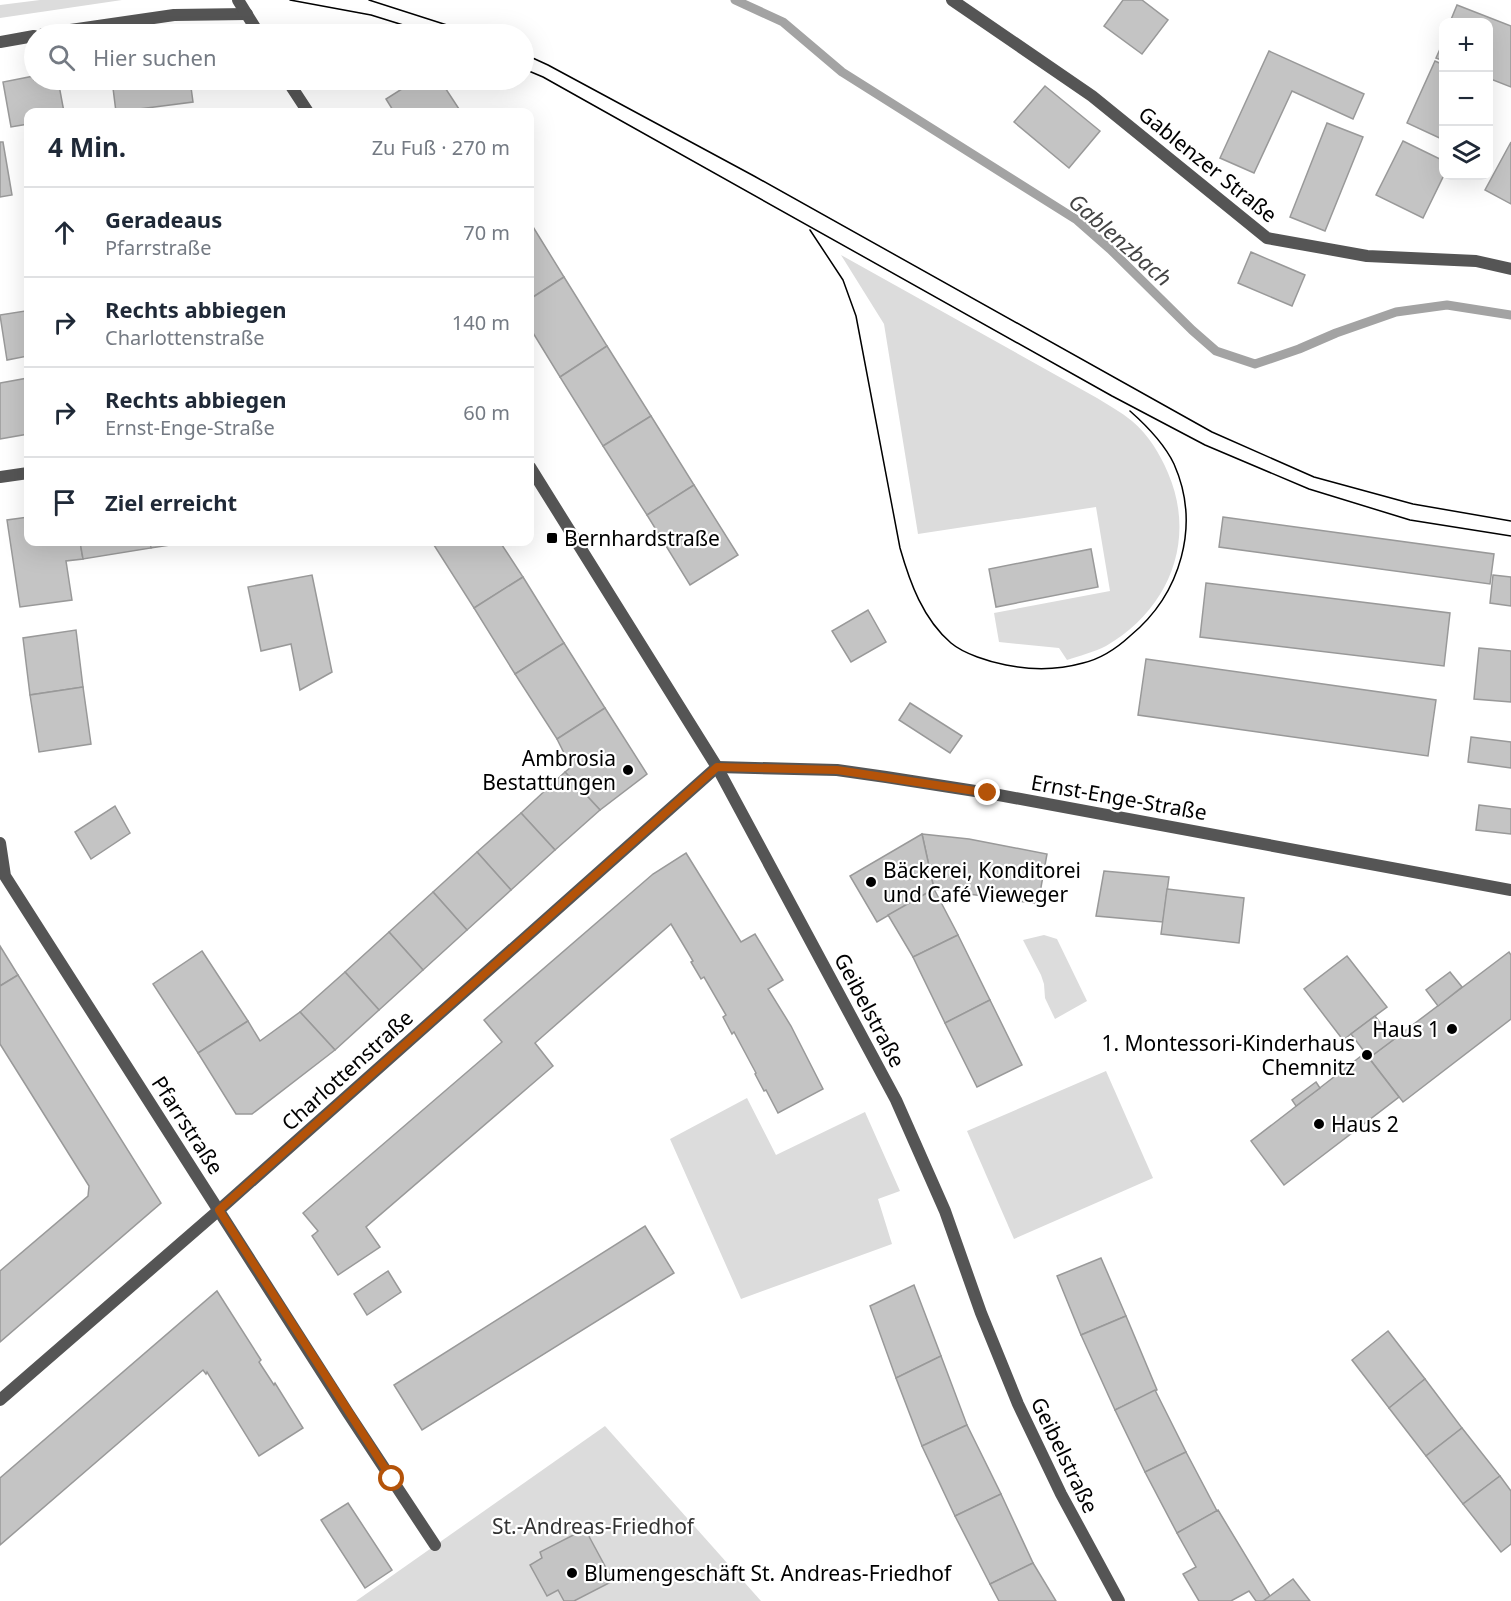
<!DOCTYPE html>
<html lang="de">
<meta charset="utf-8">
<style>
body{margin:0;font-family:"Noto Sans",sans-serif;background:#f6f6f7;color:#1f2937}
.controls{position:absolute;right:18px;top:18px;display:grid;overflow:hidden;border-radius:12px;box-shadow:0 6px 24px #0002}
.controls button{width:54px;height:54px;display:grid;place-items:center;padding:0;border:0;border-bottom:2px solid #e0e1e3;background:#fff;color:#1f2937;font:30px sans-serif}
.stop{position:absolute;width:18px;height:18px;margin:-14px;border:4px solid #b45309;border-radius:50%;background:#fff}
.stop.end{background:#b45309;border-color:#fff;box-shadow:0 2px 6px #0008}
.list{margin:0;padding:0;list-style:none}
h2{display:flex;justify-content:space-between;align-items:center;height:78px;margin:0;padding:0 24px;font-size:26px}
h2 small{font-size:20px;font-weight:400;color:#747a83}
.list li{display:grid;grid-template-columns:39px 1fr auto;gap:18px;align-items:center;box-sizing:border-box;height:90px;padding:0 24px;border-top:2px solid #e0e1e3}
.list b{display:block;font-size:22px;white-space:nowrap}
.list p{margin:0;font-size:20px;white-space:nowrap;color:#747a83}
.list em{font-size:20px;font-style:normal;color:#747a83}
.icon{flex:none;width:33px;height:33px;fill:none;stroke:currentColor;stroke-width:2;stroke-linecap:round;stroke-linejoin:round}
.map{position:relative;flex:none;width:1511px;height:1601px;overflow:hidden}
.search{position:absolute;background:#fff;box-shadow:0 6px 24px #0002;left:24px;top:24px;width:510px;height:66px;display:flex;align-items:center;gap:15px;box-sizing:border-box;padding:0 21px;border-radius:33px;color:#747a83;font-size:22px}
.panel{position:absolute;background:#fff;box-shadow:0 6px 24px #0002;left:24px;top:108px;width:510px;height:438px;border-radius:12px}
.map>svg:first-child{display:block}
.green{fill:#dcdcdc}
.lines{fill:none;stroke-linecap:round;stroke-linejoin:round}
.stream{stroke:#a3a3a3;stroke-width:9}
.building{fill:#c4c4c4;stroke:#999;stroke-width:1.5}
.minor{stroke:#555;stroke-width:12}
.tertiary{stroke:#555;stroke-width:12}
.tram{stroke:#000;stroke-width:1.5}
.route{stroke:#b45309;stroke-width:8}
.poi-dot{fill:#000;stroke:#fff;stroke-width:2}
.labels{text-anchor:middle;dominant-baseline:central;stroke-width:4.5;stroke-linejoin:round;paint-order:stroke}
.street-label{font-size:21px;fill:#000;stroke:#fff}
.poi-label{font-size:21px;fill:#000;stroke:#fff;text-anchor:start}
.park-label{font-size:21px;fill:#333;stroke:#fff}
.water-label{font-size:22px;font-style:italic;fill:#444;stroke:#fff}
</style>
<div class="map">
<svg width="1511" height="1601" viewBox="0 0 1511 1601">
<rect width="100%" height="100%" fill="#fff"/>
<g class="green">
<polygon points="40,0 122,0 0,18 0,5"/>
<path d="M 841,255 L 1097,398 C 1108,405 1121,412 1132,421 C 1148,434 1160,454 1168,473 C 1197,540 1169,610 1106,646 C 1094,652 1079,656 1067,660 L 1059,648 L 999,642 L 994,613 L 1110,591 L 1096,507 L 918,534 L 884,324 Z"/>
<polygon points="1044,935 1057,939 1087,1001 1055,1019 1045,998 1044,984 1041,975 1023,940"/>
<polygon points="1106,1071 1153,1178 1014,1239 967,1131"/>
<polygon points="747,1098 776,1155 865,1112 900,1191 878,1199 892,1244 741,1299 670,1139"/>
<polygon points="605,1426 761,1601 356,1601"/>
</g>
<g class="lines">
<polyline class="stream" points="735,0 783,22 842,72 1077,220 1110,249 1192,330 1216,351 1255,364 1299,349 1336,333 1396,312 1447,305 1511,315"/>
</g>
<g class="building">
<polygon points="1123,0 1142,0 1168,20 1142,54 1104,26"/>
<polygon points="1457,5 1511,26 1511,87 1488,78 1488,22 1450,22"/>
<polygon points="1444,40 1444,61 1436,58"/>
<polygon points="1269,51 1364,94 1353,119 1292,91 1254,173 1220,158"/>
<polygon points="1435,61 1444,65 1444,140 1407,123"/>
<polygon points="34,76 34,80 58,80 64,112 28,112 28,124 11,127 3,82"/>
<polygon points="112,80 190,80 193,102 116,112"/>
<polygon points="416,80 440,80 461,112 394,112 386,99"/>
<polygon points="1045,86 1100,131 1069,168 1014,122"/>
<polygon points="1327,123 1363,137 1325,231 1290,217"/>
<polygon points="1403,141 1444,161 1444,175 1423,218 1376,195"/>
<polygon points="0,142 3,142 12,195 0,197"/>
<polygon points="1511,142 1511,204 1485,190"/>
<polygon points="530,222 564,277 530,299"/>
<polygon points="1251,252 1305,275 1292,306 1238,283"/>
<polygon points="564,277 607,346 560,377 530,328 530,299"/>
<polygon points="25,311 28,356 7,360 0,315"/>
<polygon points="607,346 651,416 603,446 560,377"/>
<polygon points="28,378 28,434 0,439 0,383"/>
<polygon points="651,416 694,485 647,515 603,446"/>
<polygon points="694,485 738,555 690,585 647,515"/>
<polygon points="28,517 28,542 80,542 83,559 66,561 72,600 20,607 7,520"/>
<polygon points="1223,517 1494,554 1490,584 1219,547"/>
<polygon points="80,542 150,542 151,548 83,559"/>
<polygon points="150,542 190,542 151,548"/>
<polygon points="432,542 500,542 523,577 474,608"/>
<polygon points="1091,549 1098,587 996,607 989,569"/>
<polygon points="312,575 332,672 300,690 291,644 261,651 248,587"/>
<polygon points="1493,575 1511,577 1511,606 1490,603"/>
<polygon points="523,577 564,643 515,674 474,608"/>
<polygon points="1206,583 1450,613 1444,666 1200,637"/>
<polygon points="868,610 886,642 851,662 832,631"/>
<polygon points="76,630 83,687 30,695 23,638"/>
<polygon points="564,643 605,708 557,739 515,674"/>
<polygon points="1479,648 1511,651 1511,702 1474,699"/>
<polygon points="1146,659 1436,700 1428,756 1138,715"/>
<polygon points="83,687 91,744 39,752 30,695"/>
<polygon points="910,703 962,736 950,753 899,720"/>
<polygon points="605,708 647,774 600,810 565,772 571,767 557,739"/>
<polygon points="1471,737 1511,742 1511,768 1468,762"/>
<polygon points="565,772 600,810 555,850 521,813"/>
<polygon points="1479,805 1511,809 1511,834 1476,830"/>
<polygon points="115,806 130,833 91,859 75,832"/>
<polygon points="521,813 555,850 511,890 477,852"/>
<polygon points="922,834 969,839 1047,854 1038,904 934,889"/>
<polygon points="922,834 934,889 877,922 850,876"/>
<polygon points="477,852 511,890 467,930 433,892"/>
<polygon points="686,853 741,942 755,934 783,980 768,989 791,1026 823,1089 778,1113 766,1090 764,1091 755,1074 756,1073 734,1032 732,1034 723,1017 726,1015 704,977 701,979 691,962 693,961 671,924 535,1043 553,1066 366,1227 380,1247 338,1275 312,1236 318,1231 303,1213 502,1042 484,1020 653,874"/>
<polygon points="1104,871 1169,877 1163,922 1096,916"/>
<polygon points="934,889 958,935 913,957 888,915"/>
<polygon points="1167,889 1244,898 1239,943 1161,934"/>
<polygon points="433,892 467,930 423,970 389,932"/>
<polygon points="389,932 423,970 379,1010 345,972"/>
<polygon points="958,935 990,1000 945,1023 913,957"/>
<polygon points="0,946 18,975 0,986"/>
<polygon points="202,951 248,1021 198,1053 153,984"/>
<polygon points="1509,952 1511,955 1511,1019 1403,1102 1369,1058"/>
<polygon points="1347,956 1387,1007 1343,1040 1304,989"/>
<polygon points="345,972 379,1010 335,1050 300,1012"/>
<polygon points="1450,972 1462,987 1438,1006 1426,990"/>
<polygon points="18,975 161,1203 0,1342 0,1271 88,1196 89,1186 0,1044 0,986"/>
<polygon points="990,1000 1022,1065 977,1087 945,1023"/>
<polygon points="300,1012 335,1050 252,1114 236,1114 198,1053 248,1021 260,1041"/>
<polygon points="1375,1016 1393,1040 1369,1058 1351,1034"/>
<polygon points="1365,1053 1399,1097 1284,1185 1251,1141"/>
<polygon points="1316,1082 1320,1088 1296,1106 1292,1100"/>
<polygon points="645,1226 674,1273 422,1430 394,1385"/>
<polygon points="1101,1258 1126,1316 1081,1335 1057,1276"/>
<polygon points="388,1271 401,1292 367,1315 354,1294"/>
<polygon points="914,1285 941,1356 896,1378 870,1306"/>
<polygon points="217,1291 261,1360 259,1362 274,1385 275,1383 303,1428 259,1456 207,1372 206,1374 203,1370 0,1545 0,1478"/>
<polygon points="1126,1316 1157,1390 1115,1410 1081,1335"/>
<polygon points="1388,1331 1425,1379 1389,1408 1352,1360"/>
<polygon points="941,1356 967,1425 922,1446 896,1378"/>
<polygon points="1425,1379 1462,1428 1426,1456 1389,1408"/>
<polygon points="1155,1390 1186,1452 1145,1472 1115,1410"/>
<polygon points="967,1425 1001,1494 955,1516 922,1446"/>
<polygon points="1462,1428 1500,1476 1463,1504 1426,1456"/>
<polygon points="1186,1452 1217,1511 1177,1533 1145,1472"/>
<polygon points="1500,1476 1511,1491 1511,1544 1501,1552 1463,1504"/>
<polygon points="1001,1494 1033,1563 990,1584 955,1516"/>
<polygon points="348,1503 392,1570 365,1588 321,1520"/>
<polygon points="1218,1510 1270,1596 1263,1601 1256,1601 1249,1591 1231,1601 1199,1601 1183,1574 1196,1567 1177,1533"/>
<polygon points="585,1529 613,1581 574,1601 564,1601 558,1590 547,1596 530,1565 542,1558 540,1552"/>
<polygon points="1033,1563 1056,1601 999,1601 990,1584"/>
<polygon points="1293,1579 1310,1601 1263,1601 1270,1596"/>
</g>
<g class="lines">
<g class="minor">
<polyline points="952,0 1092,96 1267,238 1367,256 1476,261 1511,269"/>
<polyline points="43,34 174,15 247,14"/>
<polyline points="0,42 34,36"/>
<polyline points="0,477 28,473"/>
<polyline points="717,767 896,1100 945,1211 981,1313 1018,1404 1061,1494 1119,1601"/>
<polyline points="717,767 837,770 886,777 988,793 1511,890"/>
<polyline points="0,843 5,876 348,1413 435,1545"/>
<polyline points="219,1210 717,767"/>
</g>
<g class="tertiary">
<polyline points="238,0 259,34"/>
<polyline points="287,80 308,112"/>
<polyline points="530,467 717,767"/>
<polyline points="0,1400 219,1210"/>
</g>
<g class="tram">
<polyline points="290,0 371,15 432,34"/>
<polyline points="369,0 475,34"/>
<polyline points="524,54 548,65 754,176 1212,432 1314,477 1413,504 1511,521"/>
<polyline points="524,69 543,77 1112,396 1205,445 1309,489 1410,520 1511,536"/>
<path d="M 810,230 L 843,280 L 856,316 L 900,548 C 910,583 923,619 951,643 C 964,654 990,662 1006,665 C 1031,670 1058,670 1083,663 C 1100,659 1117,648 1130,636 C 1181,594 1201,525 1174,464 C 1164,443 1147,426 1130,411"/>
</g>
</g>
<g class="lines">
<polyline class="route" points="392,1479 219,1210 717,767 837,770 988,793"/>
</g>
<g class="poi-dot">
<rect x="546" y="532" width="12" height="12" rx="3"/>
<circle cx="628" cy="770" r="6"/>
<circle cx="871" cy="882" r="6"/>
<circle cx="1452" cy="1029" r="6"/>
<circle cx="1367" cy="1055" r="6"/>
<circle cx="1319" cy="1124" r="6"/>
<circle cx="572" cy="1573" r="6"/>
</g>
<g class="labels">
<g class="street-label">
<text transform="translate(1208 164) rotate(39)">Gablenzer Straße</text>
<text transform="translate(1119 797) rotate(10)">Ernst-Enge-Straße</text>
<text transform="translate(870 1010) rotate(62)">Geibelstraße</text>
<text transform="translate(347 1070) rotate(-42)">Charlottenstraße</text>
<text transform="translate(188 1125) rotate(57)">Pfarrstraße</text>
<text transform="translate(1065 1455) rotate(64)">Geibelstraße</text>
</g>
<g class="poi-label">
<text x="564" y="538">Bernhardstraße</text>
<text x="616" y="758" text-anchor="end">Ambrosia<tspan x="616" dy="24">Bestattungen</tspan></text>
<text x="883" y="870">Bäckerei, Konditorei<tspan x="883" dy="24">und Café Vieweger</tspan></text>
<text x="1440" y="1029" text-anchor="end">Haus 1</text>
<text x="1355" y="1043" text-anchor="end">1. Montessori-Kinderhaus<tspan x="1355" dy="24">Chemnitz</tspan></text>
<text x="1331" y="1124">Haus 2</text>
<text x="584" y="1573">Blumengeschäft St. Andreas-Friedhof</text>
</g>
<g class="park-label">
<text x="593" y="1526">St.-Andreas-Friedhof</text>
</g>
<g class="water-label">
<text transform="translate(1121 239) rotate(41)">Gablenzbach</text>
</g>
</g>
</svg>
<div class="controls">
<button>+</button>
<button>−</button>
<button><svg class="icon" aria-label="layers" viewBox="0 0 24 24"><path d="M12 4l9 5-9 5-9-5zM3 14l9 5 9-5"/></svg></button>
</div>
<div class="stop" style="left:392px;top:1479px"></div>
<div class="stop end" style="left:988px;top:793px"></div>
<div class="search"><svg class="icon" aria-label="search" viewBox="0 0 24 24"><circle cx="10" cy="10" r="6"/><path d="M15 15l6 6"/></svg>Hier suchen</div>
<section class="panel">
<h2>4 Min.<small>Zu Fuß · 270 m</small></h2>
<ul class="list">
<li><svg class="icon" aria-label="ahead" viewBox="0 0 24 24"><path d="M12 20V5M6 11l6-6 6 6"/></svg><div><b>Geradeaus</b><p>Pfarrstraße</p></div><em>70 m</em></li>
<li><svg class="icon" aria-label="right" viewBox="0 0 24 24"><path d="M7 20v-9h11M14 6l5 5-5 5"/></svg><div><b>Rechts abbiegen</b><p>Charlottenstraße</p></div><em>140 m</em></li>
<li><svg class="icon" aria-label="right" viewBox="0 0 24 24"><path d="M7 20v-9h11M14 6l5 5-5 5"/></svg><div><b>Rechts abbiegen</b><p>Ernst-Enge-Straße</p></div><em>60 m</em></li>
<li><svg class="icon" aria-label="arrive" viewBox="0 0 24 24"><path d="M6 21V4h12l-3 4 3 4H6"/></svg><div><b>Ziel erreicht</b></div></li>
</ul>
</section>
</div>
